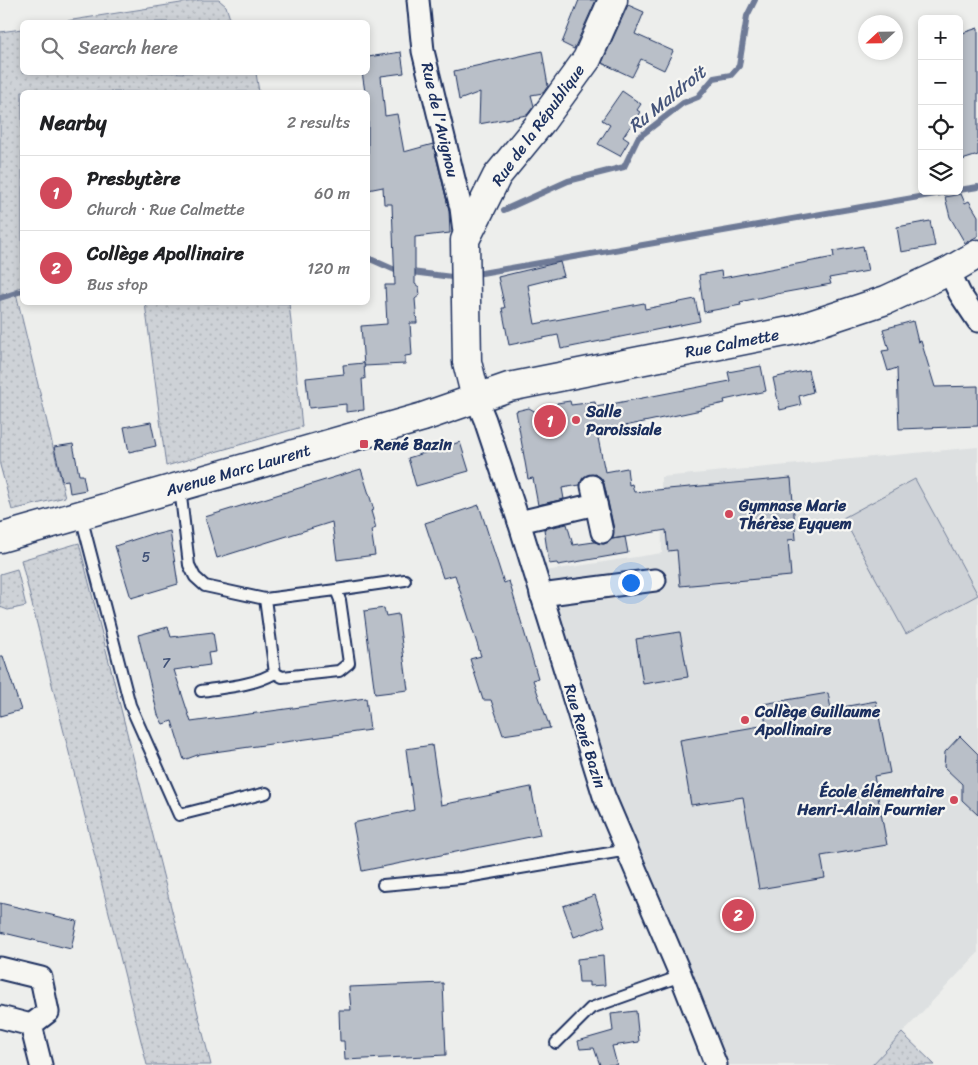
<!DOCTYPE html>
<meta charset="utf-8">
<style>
body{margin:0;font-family:Sriracha,sans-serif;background:#f2f2f2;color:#202124}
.controls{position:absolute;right:15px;top:15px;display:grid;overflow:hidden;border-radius:8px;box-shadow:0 2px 8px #0003}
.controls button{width:45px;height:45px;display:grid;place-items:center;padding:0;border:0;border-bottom:1px solid #e0e0e0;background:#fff;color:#202124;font:25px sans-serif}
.compass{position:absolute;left:858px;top:15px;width:45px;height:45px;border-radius:50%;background:#fff;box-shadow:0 2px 8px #0003;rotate:248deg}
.you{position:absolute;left:630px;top:582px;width:18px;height:18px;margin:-12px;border:4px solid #fff;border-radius:50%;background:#1a73e8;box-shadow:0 0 0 8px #1a73e833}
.badge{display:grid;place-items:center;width:32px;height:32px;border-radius:50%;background:#d1495b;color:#fff;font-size:16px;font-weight:700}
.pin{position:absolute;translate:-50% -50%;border:2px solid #fff;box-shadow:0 1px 5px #0006}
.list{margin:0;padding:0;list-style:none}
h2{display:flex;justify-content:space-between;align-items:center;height:65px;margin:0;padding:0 20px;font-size:21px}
h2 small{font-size:16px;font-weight:400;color:#757577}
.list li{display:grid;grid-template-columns:32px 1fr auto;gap:15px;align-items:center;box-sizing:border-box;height:75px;padding:0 20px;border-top:1px solid #e0e0e0}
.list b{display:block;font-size:19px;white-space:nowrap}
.list p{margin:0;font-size:16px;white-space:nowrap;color:#757577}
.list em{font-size:16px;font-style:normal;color:#757577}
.icon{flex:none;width:28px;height:28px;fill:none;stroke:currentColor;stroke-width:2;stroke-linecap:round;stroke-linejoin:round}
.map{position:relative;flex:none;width:978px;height:1065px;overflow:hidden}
.search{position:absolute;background:#fff;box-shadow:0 2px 8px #0003;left:20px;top:20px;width:350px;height:55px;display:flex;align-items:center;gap:12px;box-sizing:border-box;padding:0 18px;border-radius:8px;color:#757577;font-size:19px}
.panel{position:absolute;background:#fff;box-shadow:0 2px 8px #0003;left:20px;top:90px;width:350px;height:215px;border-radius:8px}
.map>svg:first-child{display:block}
.built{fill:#dde0e1}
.green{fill:url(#green-dots);stroke:#74809a}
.pitch{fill:#ced2d7;stroke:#74809a}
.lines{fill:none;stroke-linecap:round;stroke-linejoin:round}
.stream{stroke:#6e7a96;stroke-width:6}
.building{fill:#b9bfc8;stroke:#1b2f5e}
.lane-casing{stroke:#1b2f5e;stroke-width:14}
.street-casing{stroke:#1b2f5e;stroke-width:25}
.secondary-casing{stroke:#1b2f5e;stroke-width:31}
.lane{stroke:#f6f6f2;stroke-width:10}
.street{stroke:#f6f6f2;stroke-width:21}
.secondary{stroke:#f6f6f2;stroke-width:28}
.poi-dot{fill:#d1495b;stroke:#f6f6f2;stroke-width:2}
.labels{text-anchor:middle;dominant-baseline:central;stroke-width:4.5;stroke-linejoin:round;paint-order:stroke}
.number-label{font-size:14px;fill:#425378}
.street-label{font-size:16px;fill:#1b2f5e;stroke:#f6f6f2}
.poi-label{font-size:16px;font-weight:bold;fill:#1b2f5e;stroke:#f6f6f2;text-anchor:start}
.water-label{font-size:18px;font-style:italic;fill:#44547a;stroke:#f6f6f2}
</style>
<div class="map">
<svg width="978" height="1065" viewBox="0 0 978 1065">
<defs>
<pattern id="green-dots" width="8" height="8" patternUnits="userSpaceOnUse" patternTransform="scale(1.25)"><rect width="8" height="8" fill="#ced2d7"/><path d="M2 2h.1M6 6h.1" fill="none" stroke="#b0b5bb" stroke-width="1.8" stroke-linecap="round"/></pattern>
</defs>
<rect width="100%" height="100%" fill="#edeeec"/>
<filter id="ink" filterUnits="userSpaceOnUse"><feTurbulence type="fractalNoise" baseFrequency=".02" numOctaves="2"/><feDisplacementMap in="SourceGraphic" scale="10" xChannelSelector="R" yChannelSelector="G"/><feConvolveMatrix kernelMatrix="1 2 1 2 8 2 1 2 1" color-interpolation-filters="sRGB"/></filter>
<g filter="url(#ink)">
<polygon class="built" points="978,447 978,953 872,1065 721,1065 606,773 539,572 662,553 661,477"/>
<g class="green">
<polygon points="200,0 219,0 226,6 231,22 60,22"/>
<polygon points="22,29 22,72 256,73 259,92 22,92 22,287 15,289 65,497 12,510 0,465 0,32"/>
<polygon points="145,303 289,303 302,427 166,466"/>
<polygon points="79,543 211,1065 147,1065 21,560"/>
<polygon points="17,569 26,606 8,610 0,607 0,574"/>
<polygon points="902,1033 935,1065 872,1065"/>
</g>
<polygon class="pitch" points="915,479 978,595 906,634 843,518"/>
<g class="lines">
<g class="stream">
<polyline points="959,190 978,187"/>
<polyline points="504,210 568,181 624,167 638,138 683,103 698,97 714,78 731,75 739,66 747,16 755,0"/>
<polyline points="368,258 395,270 452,277"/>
<polyline points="476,274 953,191"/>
<polyline points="0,298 22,291"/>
</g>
</g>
<g class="building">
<polygon points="579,0 596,0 574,49 562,43"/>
<polygon points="628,5 644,12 635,34 673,51 664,70 641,59 632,77 602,63"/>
<polygon points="978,28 978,155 959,161 959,34"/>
<polygon points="542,51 548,86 543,93 531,95 534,106 527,115 479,124 480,92 459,100 454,71"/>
<polygon points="401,52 404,73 381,76 385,116 397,114 404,152 433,144 449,210 450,233 415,237 415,284 419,287 420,295 415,299 417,323 410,323 412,355 405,356 405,364 364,366 361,326 387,324 385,285 395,285 392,204 384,204 383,187 368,190 368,92 365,92 362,72 368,72 368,57"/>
<polygon points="622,91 641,104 637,110 640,112 623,137 629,141 620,156 598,144 610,125 602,120"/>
<polygon points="961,194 965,203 969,201 978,216 978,236 965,243 950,217 945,197"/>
<polygon points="930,221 935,246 901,252 897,227"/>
<polygon points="863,246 868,271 829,278 831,284 776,294 740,302 741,305 704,312 699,275 721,271 722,278 834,257 833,251"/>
<polygon points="560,262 564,276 528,285 535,324 644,303 645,309 695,299 700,321 561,349 558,335 509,345 502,308 505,308 498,277"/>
<polygon points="913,321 918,342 921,341 935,387 978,386 978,426 899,429 897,368 888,371 882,351 889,350 883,329"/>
<polygon points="364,363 365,379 362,379 364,410 346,412 346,404 309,408 306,378 344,374 343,365"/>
<polygon points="761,366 766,391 724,400 725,403 701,408 701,410 601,431 601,437 598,438 605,472 627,468 629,485 632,484 634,492 791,478 796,539 788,540 791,576 680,586 677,550 668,551 666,530 625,537 628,553 558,565 557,563 549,564 544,529 567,524 573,545 594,542 604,544 612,539 625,537 612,539 614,529 604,483 596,474 584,477 580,485 562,488 564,499 538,505 533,478 528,479 516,411 529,408 536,412 553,409 557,403 570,401 571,405 595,402 596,407 730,381 728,372"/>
<polygon points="808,370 813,392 799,396 801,405 780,410 773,378"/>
<polygon points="151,422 156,446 129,452 124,427"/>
<polygon points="460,442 469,471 416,486 408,458"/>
<polygon points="73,444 79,475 83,475 86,490 70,493 68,480 62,481 54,447"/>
<polygon points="361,469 374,510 371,511 376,528 371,530 375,555 337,560 332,522 217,558 205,517"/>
<polygon points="479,505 504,583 509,581 538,678 533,680 550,728 503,735 491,700 483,700 470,659 481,656 455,575 443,578 425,523"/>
<polygon points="170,531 178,584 131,598 115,546 154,533 154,535"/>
<polygon points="384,608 386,616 398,614 408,690 375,694 364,611"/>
<polygon points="168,627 171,637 213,632 216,652 208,653 210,665 174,670 191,722 366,698 370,730 200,754 184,760 172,721 163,724 158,715 138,635"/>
<polygon points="680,632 688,677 643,684 636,639"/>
<polygon points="0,656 3,656 21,710 0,716"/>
<polygon points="828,693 831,709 876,701 890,773 874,776 887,845 821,856 825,878 759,889 743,797 691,805 680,740 766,725 763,704"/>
<polygon points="960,736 978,754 978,815 962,800 962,784 944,767 945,752"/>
<polygon points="432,745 441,805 531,787 540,835 362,871 353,823 414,810 406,749"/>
<polygon points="595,895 605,926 574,937 563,906"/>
<polygon points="0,903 77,921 71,949 0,932"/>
<polygon points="603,956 605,985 589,986 589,982 579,982 577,959"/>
<polygon points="443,983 446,1055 345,1060 344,1041 340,1041 339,1010 351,1010 349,987"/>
<polygon points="636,1011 639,1042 612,1046 617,1065 600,1065 594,1048 580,1049 578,1041 613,1031 611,1014"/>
</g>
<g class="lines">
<g class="lane-casing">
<g id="lane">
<polyline points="180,488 189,565 195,577 205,586 265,599 336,590 340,600 349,663 339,671 282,677 275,673 265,599"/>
<polyline points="81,516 130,705 179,815 266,793"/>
<polyline points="336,590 405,580"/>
<path d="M 201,691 C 227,687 251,686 275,673"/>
<polyline points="383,885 461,878 628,850"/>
<polyline points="556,1043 591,1008 681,976"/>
</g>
</g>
<g class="street-casing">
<g id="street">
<polyline points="418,0 423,51 461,208 465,240"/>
<polyline points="949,271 960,294 978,321"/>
<polyline points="476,398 485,420 519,522 604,796 681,976 716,1065"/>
<polyline points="596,504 602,532"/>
<polyline points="519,522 596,504 592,486"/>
<polyline points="541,595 655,580"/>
<polyline points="0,968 41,978 48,1012 31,1025 41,1065"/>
<polyline points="0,1017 31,1025"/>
</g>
</g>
<g class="secondary-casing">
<g id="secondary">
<polyline points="476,398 467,362 465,240 497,176 542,121 587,59 613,0"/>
<polyline points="0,538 423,417 509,387 795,330 886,300 949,271 978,254"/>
</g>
</g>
<use href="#lane" class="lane"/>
<use href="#street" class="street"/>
<use href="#secondary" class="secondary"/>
</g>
</g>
<g class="poi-dot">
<circle cx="576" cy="420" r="5"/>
<rect x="359" y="439" width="10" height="10" rx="2.5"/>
<circle cx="729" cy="514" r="5"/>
<circle cx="745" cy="720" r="5"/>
<circle cx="954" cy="800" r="5"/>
</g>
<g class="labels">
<g class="number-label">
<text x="146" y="557">5</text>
<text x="166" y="663">7</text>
</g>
<g class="street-label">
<text transform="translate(440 120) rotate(77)">Rue de l'Avignou</text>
<text transform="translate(538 125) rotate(-54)">Rue de la République</text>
<text transform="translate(732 343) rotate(-11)">Rue Calmette</text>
<text transform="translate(238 470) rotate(-16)">Avenue Marc Laurent</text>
<text transform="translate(585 736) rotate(73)">Rue René Bazin</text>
</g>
<g class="poi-label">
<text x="586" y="411">Salle<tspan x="586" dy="18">Paroissiale</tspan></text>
<text x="374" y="444">René Bazin</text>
<text x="739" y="505">Gymnase Marie<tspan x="739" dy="18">Thérèse Eyquem</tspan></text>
<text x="755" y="711">Collège Guillaume<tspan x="755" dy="18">Apollinaire</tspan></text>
<text x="944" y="791" text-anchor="end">École élémentaire<tspan x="944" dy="18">Henri-Alain Fournier</tspan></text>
</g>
<g class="water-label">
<text transform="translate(667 99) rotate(-39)">Ru Maldroit</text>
</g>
</g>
</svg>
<div class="controls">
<button>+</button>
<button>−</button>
<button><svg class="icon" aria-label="locate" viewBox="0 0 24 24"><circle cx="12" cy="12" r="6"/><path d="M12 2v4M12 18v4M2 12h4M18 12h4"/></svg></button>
<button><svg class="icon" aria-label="layers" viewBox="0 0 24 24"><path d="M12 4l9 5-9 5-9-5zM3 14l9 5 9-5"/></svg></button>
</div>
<svg class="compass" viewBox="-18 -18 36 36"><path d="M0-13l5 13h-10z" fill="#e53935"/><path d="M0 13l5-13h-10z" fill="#757577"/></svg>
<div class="you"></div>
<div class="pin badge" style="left:550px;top:421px">1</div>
<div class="pin badge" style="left:738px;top:915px">2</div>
<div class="search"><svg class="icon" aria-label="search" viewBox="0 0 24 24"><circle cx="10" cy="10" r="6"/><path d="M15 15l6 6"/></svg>Search here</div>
<section class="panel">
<h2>Nearby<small>2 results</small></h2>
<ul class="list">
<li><span class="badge">1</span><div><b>Presbytère</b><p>Church · Rue Calmette</p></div><em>60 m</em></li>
<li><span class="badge">2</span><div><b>Collège Apollinaire</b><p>Bus stop</p></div><em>120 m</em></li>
</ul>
</section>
</div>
